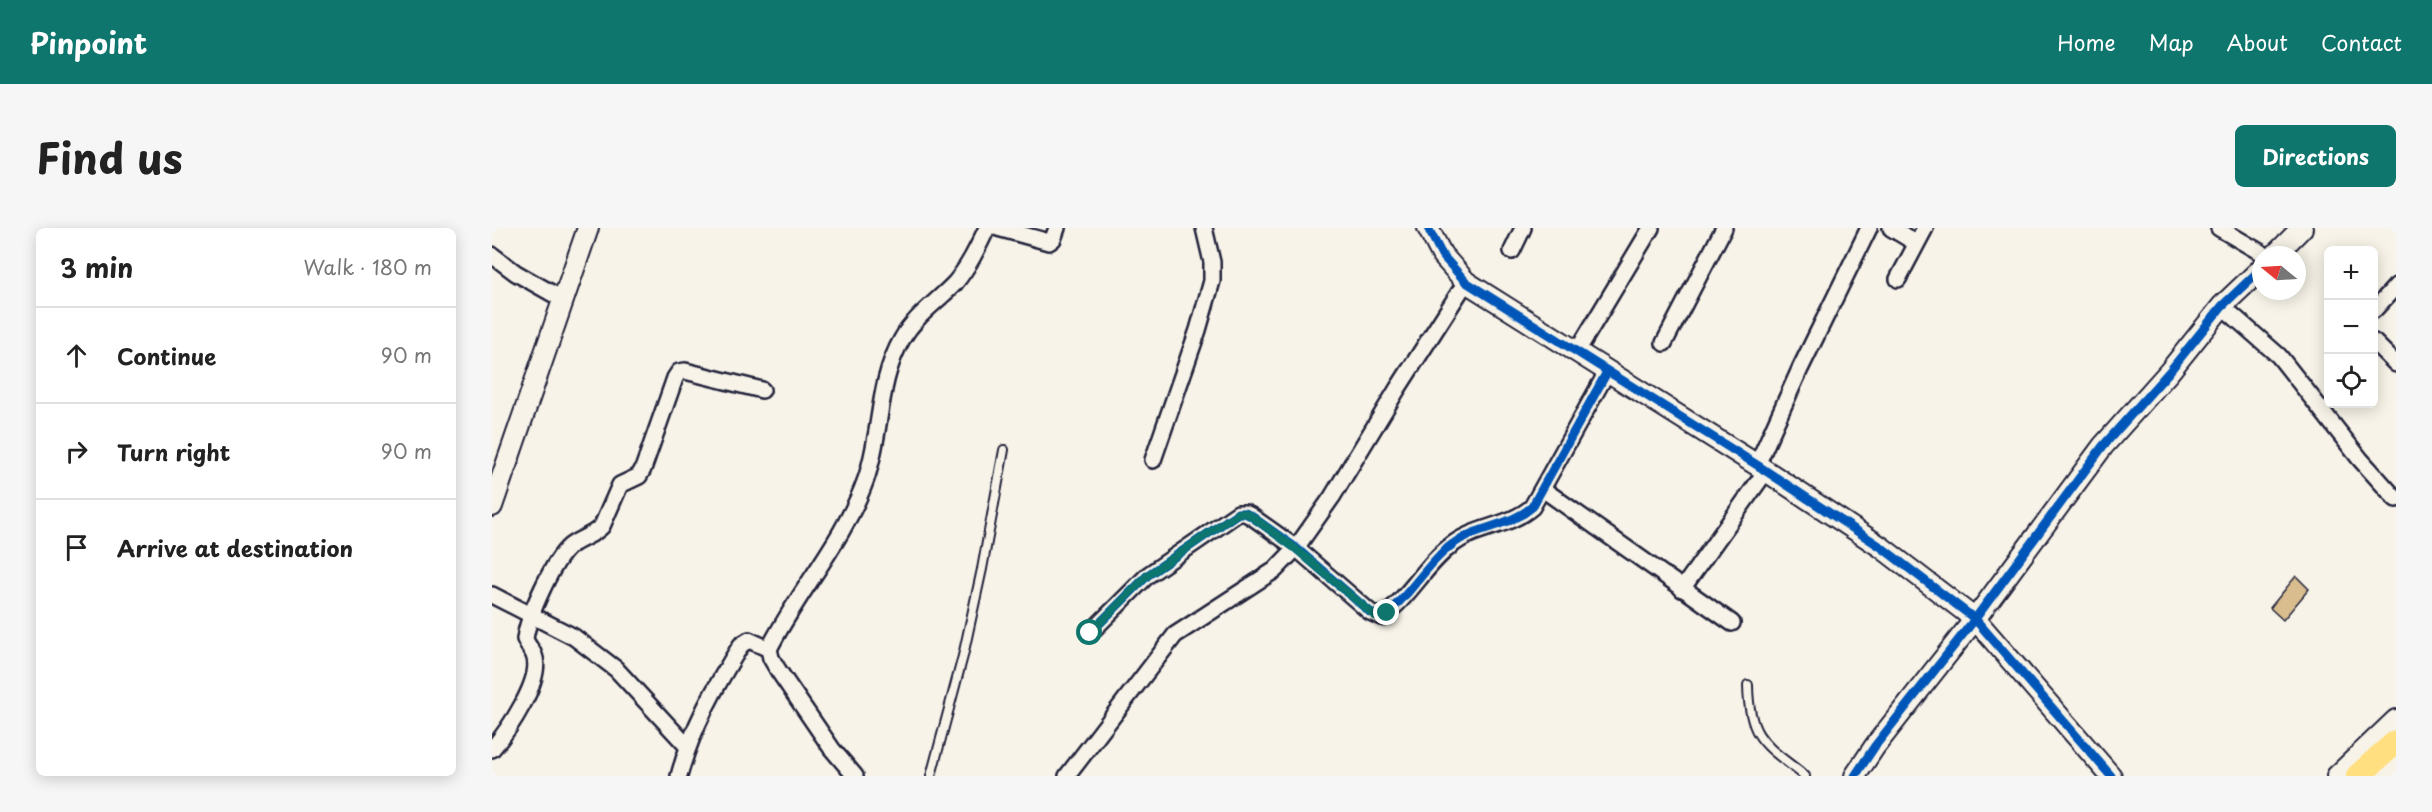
<!DOCTYPE html>
<meta charset="utf-8">
<style>
body{margin:0;font-family:"Playpen Sans",sans-serif;background:#f6f6f6;color:#222}
.controls{position:absolute;right:18px;top:18px;display:grid;overflow:hidden;border-radius:9px;box-shadow:0 3px 15px #0003}
.controls button{width:54px;height:54px;display:grid;place-items:center;padding:0;border:0;border-bottom:2px solid #e0e0e0;background:#fff;color:#222;font:30px sans-serif}
.compass{position:absolute;left:1760px;top:18px;width:54px;height:54px;border-radius:50%;background:#fff;box-shadow:0 3px 15px #0003;rotate:288deg}
.stop{position:absolute;width:18px;height:18px;margin:-14px;border:4px solid #0f766e;border-radius:50%;background:#fff}
.stop.end{background:#0f766e;border-color:#fff;box-shadow:0 2px 6px #0008}
.list{margin:0;padding:0;list-style:none}
h2{display:flex;justify-content:space-between;align-items:center;height:78px;margin:0;padding:0 24px;font-size:26px}
h2 small{font-size:20px;font-weight:400;color:#767676}
.list li{display:grid;grid-template-columns:39px 1fr auto;gap:18px;align-items:center;box-sizing:border-box;height:96px;padding:0 24px;border-top:2px solid #e0e0e0}
.list b{display:block;font-size:22px;white-space:nowrap}
.list em{font-size:20px;font-style:normal;color:#767676}
.icon{flex:none;width:33px;height:33px;fill:none;stroke:currentColor;stroke-width:2;stroke-linecap:round;stroke-linejoin:round}
.map{position:relative;flex:none;width:1904px;height:548px;overflow:hidden;border-radius:9px}
header{display:flex;align-items:center;gap:36px;box-sizing:border-box;height:84px;padding:0 30px;background:#0f766e;color:#fff}
header strong{font-size:28px}
nav{display:flex;gap:33px;margin-inline-start:auto;font-size:21px}
.intro{display:flex;align-items:center;justify-content:space-between;box-sizing:border-box;height:144px;padding:0 36px}
h1{margin:0;font-size:42px}
.button{padding:15px 27px;border-radius:9px;background:#0f766e;color:#fff;font-size:21px;font-weight:700}
main{display:flex;gap:36px;padding:0 36px}
aside{flex:1;background:#fff;border-radius:9px;box-shadow:0 3px 15px #0003}
.map>svg:first-child{display:block}
.building{fill:#d9bd8e;stroke:#22223b;stroke-width:1.5}
.lines{fill:none;stroke-linecap:round;stroke-linejoin:round}
.service-casing{stroke:#22223b;stroke-width:12}
.minor-casing{stroke:#22223b;stroke-width:20}
.tertiary-casing{stroke:#22223b;stroke-width:24}
.primary-casing{stroke:#22223b;stroke-width:28}
.service{stroke:#f7f3e8;stroke-width:8}
.minor{stroke:#f7f3e8;stroke-width:15}
.tertiary{stroke:#f7f3e8;stroke-width:20}
.primary{stroke:#ffdf80;stroke-width:24}
.cycleway-casing{stroke:#f7f3e8;stroke-width:13}
.cycleway{stroke:#0057b8;stroke-width:9}
.route{stroke:#0f766e;stroke-width:8}
</style>
<header>
<strong>Pinpoint</strong>
<nav><a>Home</a><a>Map</a><a>About</a><a>Contact</a></nav>
</header>
<div class="intro"><h1>Find us</h1><a class="button">Directions</a></div>
<main>
<aside>
<h2>3 min<small>Walk · 180 m</small></h2>
<ul class="list">
<li><svg class="icon" aria-label="ahead" viewBox="0 0 24 24"><path d="M12 20V5M6 11l6-6 6 6"/></svg><div><b>Continue</b></div><em>90 m</em></li>
<li><svg class="icon" aria-label="right" viewBox="0 0 24 24"><path d="M7 20v-9h11M14 6l5 5-5 5"/></svg><div><b>Turn right</b></div><em>90 m</em></li>
<li><svg class="icon" aria-label="arrive" viewBox="0 0 24 24"><path d="M6 21V4h12l-3 4 3 4H6"/></svg><div><b>Arrive at destination</b></div></li>
</ul>
</aside>
<div class="map">
<svg width="1904" height="548" viewBox="0 0 1904 548">
<rect width="100%" height="100%" fill="#f7f3e8"/>
<filter id="ink" filterUnits="userSpaceOnUse"><feTurbulence type="fractalNoise" baseFrequency=".0167" numOctaves="2"/><feDisplacementMap in="SourceGraphic" scale="12" xChannelSelector="R" yChannelSelector="G"/><feConvolveMatrix kernelMatrix="1 2 1 2 8 2 1 2 1" color-interpolation-filters="sRGB"/></filter>
<g filter="url(#ink)">
<polygon class="building" points="1804,348 1817,361 1791,392 1778,380"/>
<g class="lines">
<g class="service-casing">
<g id="service">
<path d="M 1256,457 C 1257,512 1273,516 1313,548"/>
<polyline points="439,548 471,428 490,341 512,222"/>
</g>
</g>
<g class="minor-casing">
<g id="minor">
<polyline points="506,0 557,14 561,11 565,0"/>
<polyline points="1399,0 1424,15"/>
<polyline points="1727,0 1773,27"/>
<polyline points="1020,23 1031,0"/>
<polyline points="0,27 24,45 70,71"/>
<polyline points="1406,51 1433,0"/>
<polyline points="1730,78 1787,128 1868,231 1904,271"/>
<polyline points="1882,82 1904,58"/>
<polyline points="1882,114 1904,136"/>
<polyline points="1172,115 1232,0"/>
<polyline points="1084,125 1159,0"/>
<polyline points="661,232 706,102 720,53 720,34 712,0"/>
<polyline points="1265,237 1308,141 1377,0"/>
<polyline points="1052,262 1240,395"/>
<polyline points="1190,361 1274,243"/>
<polyline points="0,367 82,409 124,441 196,519"/>
<path d="M 598,405 L 656,347 L 746,285 L 753,285 L 759,288 L 804,320 L 878,384 L 889,389 C 917,371 933,336 961,316 C 985,298 1017,299 1040,279 L 1115,144"/>
<path d="M 0,521 C 15,504 52,451 42,427 C 40,422 35,417 33,411 C 36,388 61,332 78,318 C 88,310 101,308 110,298 L 128,257 L 147,248 L 151,241 L 183,150 L 187,144 L 193,143 L 270,162"/>
<path d="M 187,548 C 200,500 223,459 249,417 L 257,412 L 277,421"/>
<path d="M 363,548 L 340,521 L 286,442 L 279,430 L 277,421 C 306,363 352,313 374,251 C 390,205 385,154 410,111 C 423,88 445,74 463,55 C 477,38 486,19 495,0"/>
<polyline points="575,548 683,407 783,342 804,320 840,269 906,160 974,54"/>
</g>
</g>
<g class="tertiary-casing">
<g id="tertiary">
<polyline points="936,0 950,27 974,54 1265,237 1389,319 1483,391 1619,548"/>
<polyline points="1783,27 1810,0"/>
<polyline points="0,278 96,0"/>
<polyline points="1363,548 1383,518 1483,391 1611,218 1677,144 1730,78 1769,41"/>
<polyline points="1845,548 1904,492"/>
<polyline points="1889,548 1904,535"/>
</g>
</g>
<g class="primary-casing">
<polyline id="primary" points="1866,548 1904,514"/>
</g>
<use href="#service" class="service"/>
<use href="#minor" class="minor"/>
<use href="#tertiary" class="tertiary"/>
<use href="#primary" class="primary"/>
<g class="cycleway-casing">
<g id="cycleway">
<polyline points="936,0 950,27 974,54 1265,237 1389,319 1483,391 1619,548"/>
<path d="M 598,405 L 656,347 L 746,285 L 753,285 L 759,288 L 804,320 L 878,384 L 889,389 C 917,371 933,336 961,316 C 985,298 1017,299 1040,279 L 1115,144"/>
<polyline points="1363,548 1383,518 1483,391 1611,218 1677,144 1730,78 1769,41"/>
</g>
</g>
<use href="#cycleway" class="cycleway"/>
</g>
</g>
<g class="lines" filter="url(#ink)">
<polyline class="route" points="598,405 656,347 746,285 753,285 759,288 804,321 883,388 889,389 895,385"/>
</g>
</svg>
<div class="controls">
<button>+</button>
<button>−</button>
<button><svg class="icon" aria-label="locate" viewBox="0 0 24 24"><circle cx="12" cy="12" r="6"/><path d="M12 2v4M12 18v4M2 12h4M18 12h4"/></svg></button>
</div>
<svg class="compass" viewBox="-18 -18 36 36"><path d="M0-13l5 13h-10z" fill="#e53935"/><path d="M0 13l5-13h-10z" fill="#767676"/></svg>
<div class="stop" style="left:598px;top:405px"></div>
<div class="stop end" style="left:895px;top:385px"></div>
</div>
</main>
